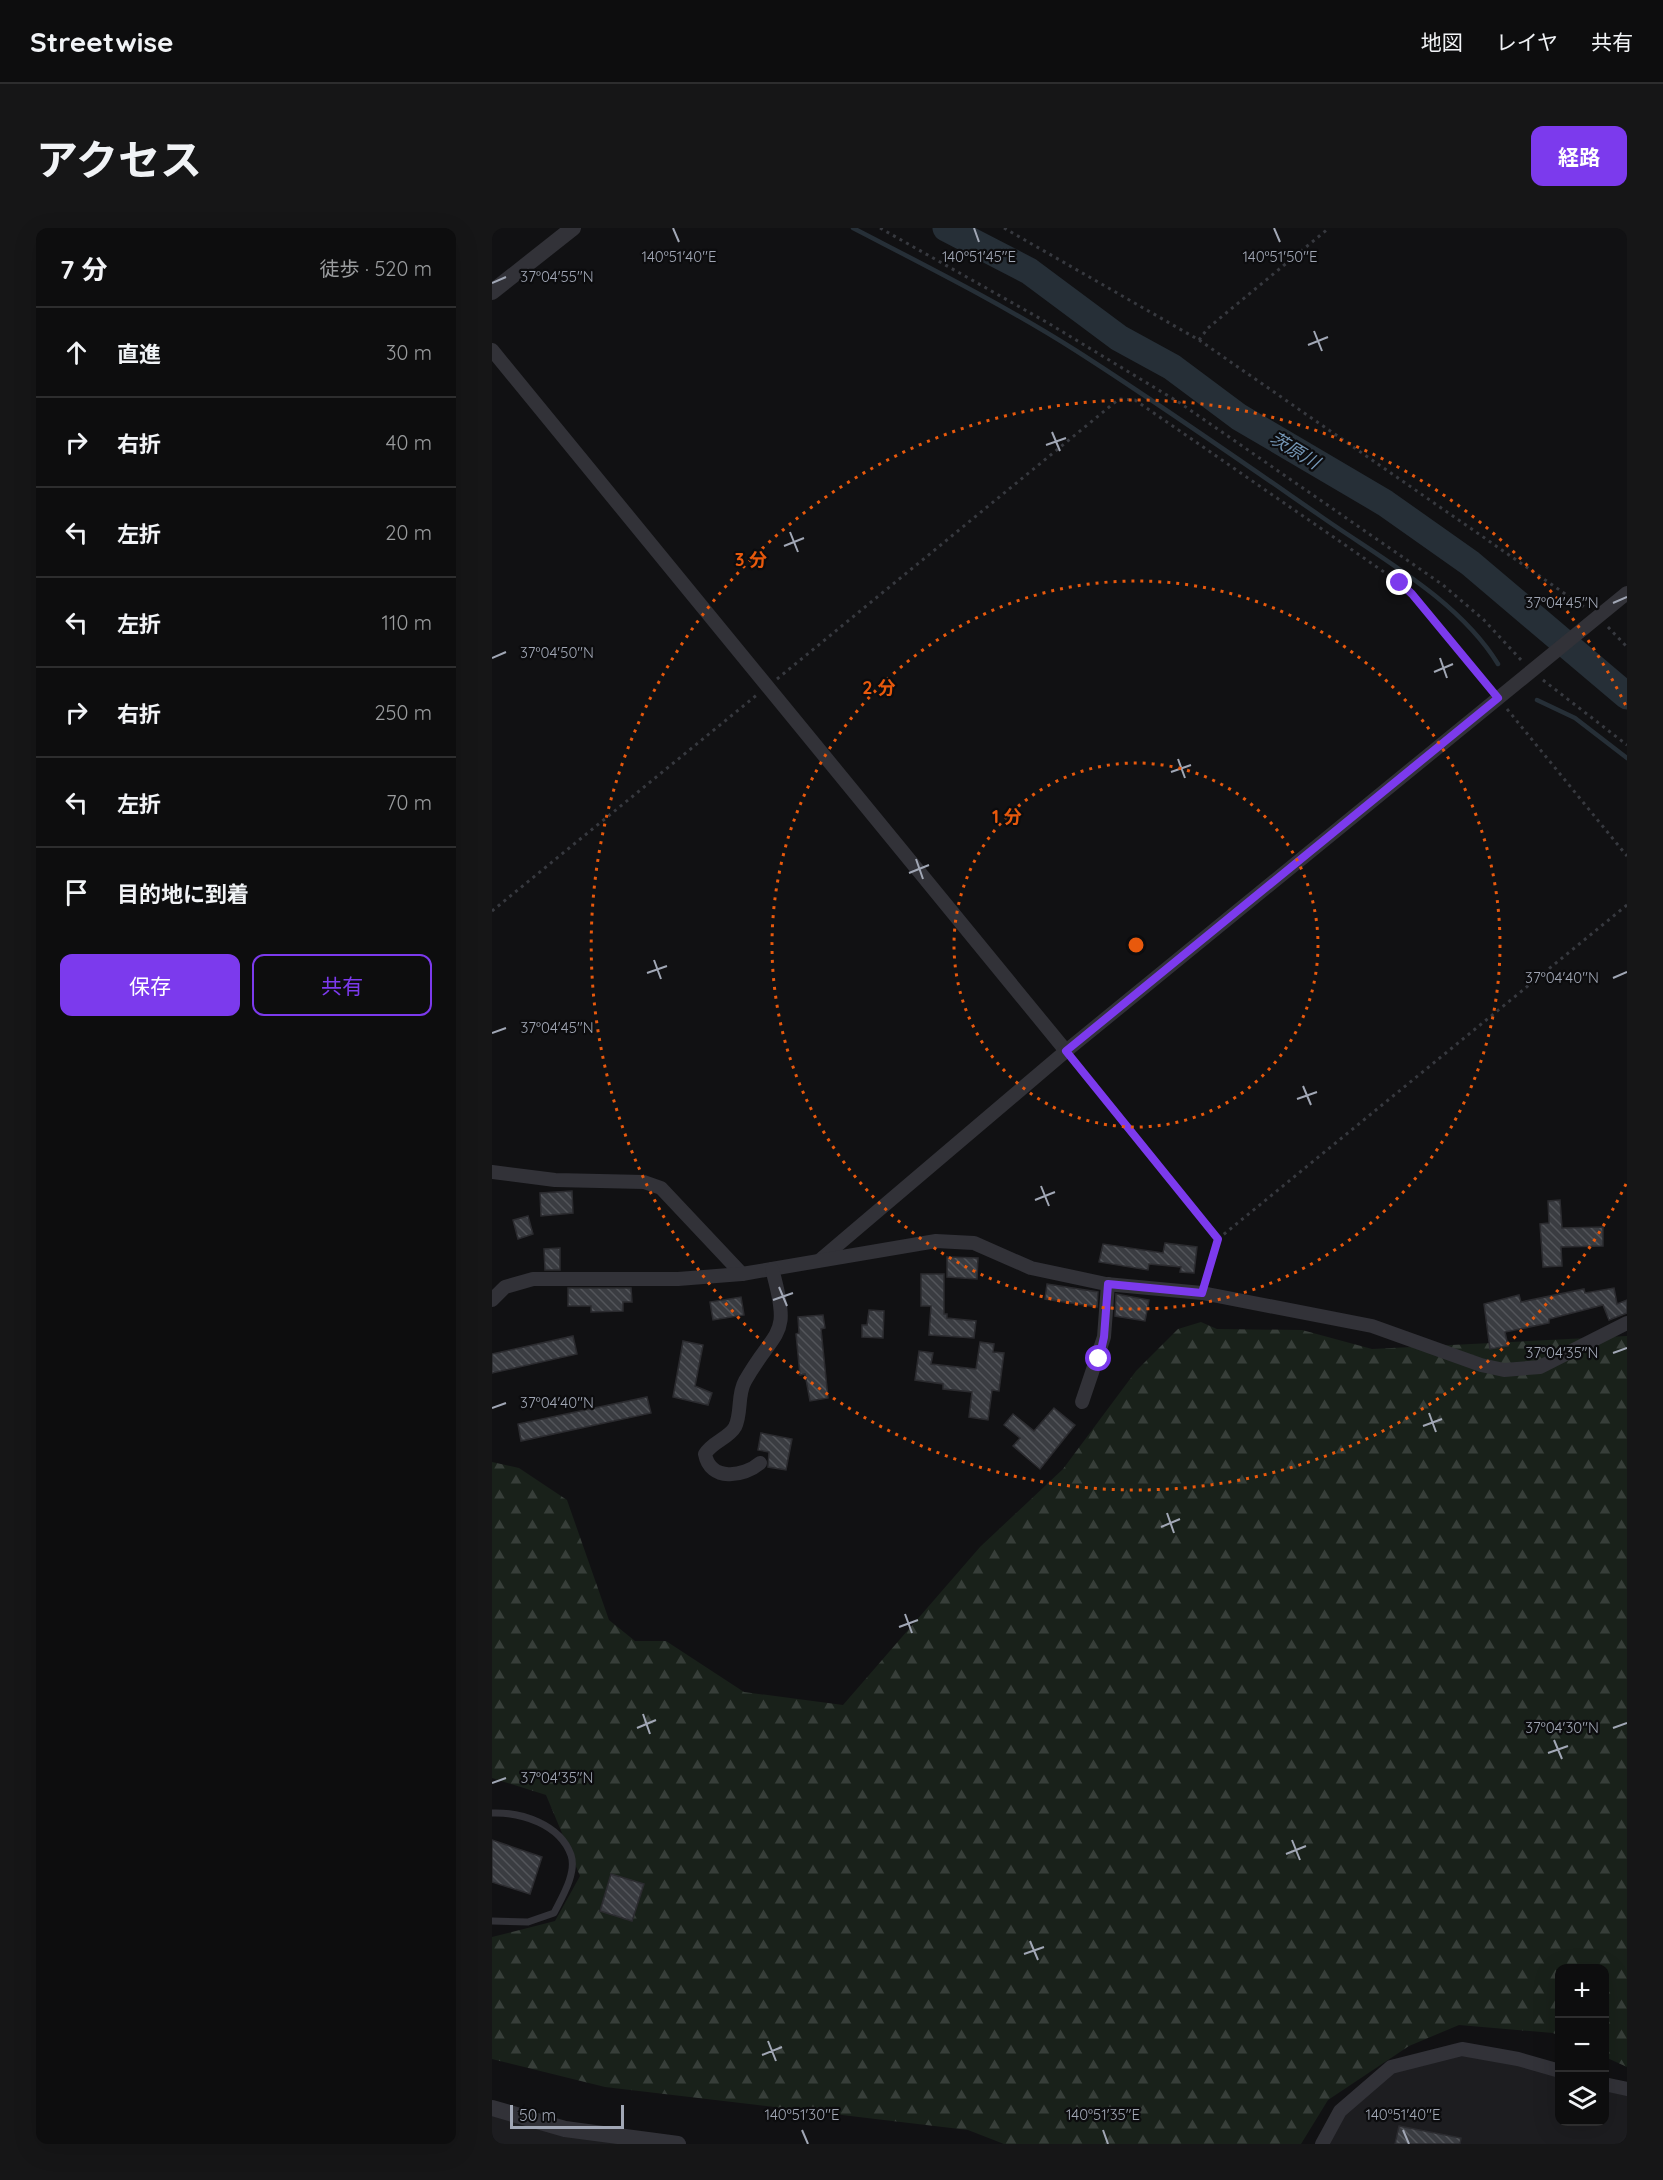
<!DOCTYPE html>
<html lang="ja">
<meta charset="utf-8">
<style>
body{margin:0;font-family:Quicksand,"Noto Sans JP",sans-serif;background:#161617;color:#f1f3f6}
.controls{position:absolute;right:18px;bottom:18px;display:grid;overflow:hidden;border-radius:12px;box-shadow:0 6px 24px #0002}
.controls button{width:54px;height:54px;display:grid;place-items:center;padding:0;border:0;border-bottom:2px solid #2d2d2e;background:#0d0d0e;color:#f1f3f6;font:30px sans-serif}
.scale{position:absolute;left:18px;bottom:15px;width:114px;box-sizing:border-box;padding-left:6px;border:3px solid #a1a7b5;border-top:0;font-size:16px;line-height:21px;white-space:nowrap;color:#a1a7b5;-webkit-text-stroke:4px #0c0c0e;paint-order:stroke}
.stop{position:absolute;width:18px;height:18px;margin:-14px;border:4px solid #7c3aed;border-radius:50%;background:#fff}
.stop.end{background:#7c3aed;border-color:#fff;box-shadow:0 2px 6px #0008}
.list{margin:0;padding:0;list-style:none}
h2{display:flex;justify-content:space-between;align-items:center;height:78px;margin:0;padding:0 24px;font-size:26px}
h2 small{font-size:20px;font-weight:400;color:#9a9c9e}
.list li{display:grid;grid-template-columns:39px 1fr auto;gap:18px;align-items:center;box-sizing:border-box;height:90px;padding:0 24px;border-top:2px solid #2d2d2e}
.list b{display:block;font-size:22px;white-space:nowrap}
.list em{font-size:20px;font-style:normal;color:#9a9c9e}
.actions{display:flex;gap:12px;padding:18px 24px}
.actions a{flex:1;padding:14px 0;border:2px solid #7c3aed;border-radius:12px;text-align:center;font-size:21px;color:#7c3aed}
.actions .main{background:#7c3aed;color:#fff}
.icon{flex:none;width:33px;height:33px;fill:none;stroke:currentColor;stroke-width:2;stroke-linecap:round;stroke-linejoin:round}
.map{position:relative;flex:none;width:1135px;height:1916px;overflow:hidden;border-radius:12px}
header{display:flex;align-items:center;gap:36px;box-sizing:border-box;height:84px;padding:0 30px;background:#0d0d0e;border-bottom:2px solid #2d2d2e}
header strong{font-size:28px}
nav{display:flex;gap:33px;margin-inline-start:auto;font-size:21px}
.intro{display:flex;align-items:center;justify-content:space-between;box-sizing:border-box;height:144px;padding:0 36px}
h1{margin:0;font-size:42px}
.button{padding:15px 27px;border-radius:12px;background:#7c3aed;color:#fff;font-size:21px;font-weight:700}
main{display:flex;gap:36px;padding:0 36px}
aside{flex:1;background:#0d0d0e;border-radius:12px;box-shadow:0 6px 24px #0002}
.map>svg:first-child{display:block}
.built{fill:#1d1d20}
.forest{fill:url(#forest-firs)}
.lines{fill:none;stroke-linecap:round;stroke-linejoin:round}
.stream{stroke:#262f37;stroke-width:4.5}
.river{stroke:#262f37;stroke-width:27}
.building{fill:url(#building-back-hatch);stroke:#2b2b2f;stroke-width:1.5}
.path{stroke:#37393f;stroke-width:3;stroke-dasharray:3 4.5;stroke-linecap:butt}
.service{stroke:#323238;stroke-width:7}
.minor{stroke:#323238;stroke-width:14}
.tertiary{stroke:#323238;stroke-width:16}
.route{stroke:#7c3aed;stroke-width:8}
.ticks{fill:none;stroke:#a1a7b5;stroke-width:2}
.ring{fill:none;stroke:#e8590c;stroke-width:3;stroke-dasharray:3 6}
.labels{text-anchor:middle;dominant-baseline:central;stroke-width:4.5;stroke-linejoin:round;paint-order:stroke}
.water-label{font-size:18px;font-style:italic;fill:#7495b4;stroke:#0c0c0e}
.ticks-label{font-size:15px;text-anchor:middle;fill:#a1a7b5;stroke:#0c0c0e;stroke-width:4.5;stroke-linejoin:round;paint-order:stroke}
.centre{fill:#e8590c;stroke:#0c0c0e;stroke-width:3}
.ring-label{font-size:18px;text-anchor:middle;font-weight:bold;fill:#e8590c;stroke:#0c0c0e;stroke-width:4.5;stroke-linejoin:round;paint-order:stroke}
</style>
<header>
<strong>Streetwise</strong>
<nav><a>地図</a><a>レイヤ</a><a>共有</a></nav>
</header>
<div class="intro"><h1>アクセス</h1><a class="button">経路</a></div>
<main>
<aside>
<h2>7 分<small>徒歩 · 520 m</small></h2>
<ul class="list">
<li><svg class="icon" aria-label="ahead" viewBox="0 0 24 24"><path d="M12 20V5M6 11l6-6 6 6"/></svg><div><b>直進</b></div><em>30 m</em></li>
<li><svg class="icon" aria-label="right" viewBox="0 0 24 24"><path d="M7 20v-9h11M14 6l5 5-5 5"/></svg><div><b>右折</b></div><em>40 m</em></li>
<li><svg class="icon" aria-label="left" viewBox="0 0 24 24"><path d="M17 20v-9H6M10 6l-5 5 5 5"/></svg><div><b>左折</b></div><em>20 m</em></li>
<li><svg class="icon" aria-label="left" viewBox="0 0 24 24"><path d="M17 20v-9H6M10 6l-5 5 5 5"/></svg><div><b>左折</b></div><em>110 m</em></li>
<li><svg class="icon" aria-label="right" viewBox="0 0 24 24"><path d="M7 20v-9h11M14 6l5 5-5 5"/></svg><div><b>右折</b></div><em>250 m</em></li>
<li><svg class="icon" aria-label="left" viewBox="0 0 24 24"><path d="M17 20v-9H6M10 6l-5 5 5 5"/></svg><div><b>左折</b></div><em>70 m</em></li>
<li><svg class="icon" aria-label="arrive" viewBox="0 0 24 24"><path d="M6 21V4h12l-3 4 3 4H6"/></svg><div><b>目的地に到着</b></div></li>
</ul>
<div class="actions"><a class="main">保存</a><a>共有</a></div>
</aside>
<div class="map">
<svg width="1135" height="1916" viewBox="0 0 1135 1916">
<defs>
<pattern id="forest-firs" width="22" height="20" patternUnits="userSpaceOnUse" patternTransform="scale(1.5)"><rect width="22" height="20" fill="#19211a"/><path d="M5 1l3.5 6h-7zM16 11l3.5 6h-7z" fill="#373e39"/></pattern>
<pattern id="building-back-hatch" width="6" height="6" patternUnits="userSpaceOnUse" patternTransform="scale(1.5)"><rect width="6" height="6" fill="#3a3c41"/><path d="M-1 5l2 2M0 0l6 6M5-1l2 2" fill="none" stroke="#53555a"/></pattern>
</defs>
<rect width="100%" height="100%" fill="#111113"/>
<g class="built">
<polygon points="970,1821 1067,1843 1068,1894 1112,1894 1113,1856 1135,1861 1135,1916 830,1916 848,1883 899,1839"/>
<polygon points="0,1879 195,1916 0,1916"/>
</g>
<polygon class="forest" points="709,1094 725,1101 810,1102 880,1121 1135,1108 1135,1839 1113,1829 1112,1740 1068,1740 1067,1808 1061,1805 967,1797 917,1818 836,1872 809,1916 512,1916 476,1902 113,1859 0,1831 0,1709 63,1693 88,1648 54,1567 0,1550 0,1234 27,1240 75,1272 117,1392 143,1413 174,1413 252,1464 351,1477 488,1319 571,1241 644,1143 686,1101"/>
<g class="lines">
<g class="stream">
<path d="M 361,0 C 436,39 512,77 583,122 C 666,175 746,231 827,287 C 888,330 966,371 1006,436"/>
<polyline points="1045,472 1083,490 1135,530"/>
</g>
<polyline class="river" points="454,0 537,43 627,110 680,139 747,189 893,275 978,335 1135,468"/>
</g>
<g class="building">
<polygon points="80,963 81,985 49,988 48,965"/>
<polygon points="1068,972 1070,1000 1111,999 1111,1018 1069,1019 1070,1038 1051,1039 1048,996 1057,995 1056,973"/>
<polygon points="36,988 41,1006 26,1011 21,992"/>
<polygon points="673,1015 705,1019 702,1045 688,1044 689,1039 657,1036 656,1042 607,1034 611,1016 671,1025"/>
<polygon points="68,1020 68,1042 53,1042 52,1021"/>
<polygon points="455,1029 486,1030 485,1051 455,1049"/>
<polygon points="429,1046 452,1046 452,1086 455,1086 455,1090 484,1093 482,1110 437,1107 439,1078 429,1078"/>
<polygon points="555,1056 606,1064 605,1079 553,1071"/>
<polygon points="76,1060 139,1060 140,1074 131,1074 131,1083 99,1084 99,1078 76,1078"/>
<polygon points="1122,1060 1125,1076 1135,1072 1135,1085 1117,1092 1111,1077 1057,1091 1057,1095 1013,1104 1016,1118 998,1121 992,1076 1027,1067 1029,1074 1092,1061 1093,1065"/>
<polygon points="624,1066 657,1072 653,1093 623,1088"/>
<polygon points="249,1069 252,1087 221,1092 218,1074"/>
<polygon points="377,1082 392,1083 391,1110 370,1109 370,1097 375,1097"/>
<polygon points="331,1087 333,1100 329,1101 336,1170 318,1173 313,1146 308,1147 304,1106 307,1105 306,1089"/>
<polygon points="81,1108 85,1126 0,1145 0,1126"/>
<polygon points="191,1113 211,1117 203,1158 220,1165 216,1177 181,1169"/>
<polygon points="488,1114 502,1116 501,1124 512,1125 507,1163 500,1162 496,1192 477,1189 480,1164 451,1161 451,1156 423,1152 427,1123 441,1125 439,1136 484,1141"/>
<polygon points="155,1169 159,1185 29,1213 26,1196"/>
<polygon points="562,1180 583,1197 548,1241 521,1218 528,1210 512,1197 521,1186 542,1203"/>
<polygon points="269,1205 300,1211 294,1242 276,1239 277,1224 266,1222"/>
<polygon points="0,1612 50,1629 38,1666 0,1654"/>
<polygon points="119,1646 152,1656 140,1693 108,1683"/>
<polygon points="907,1898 969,1910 968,1916 903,1916"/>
</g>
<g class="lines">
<g class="path">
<polyline points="388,0 556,95 688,175 951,357 992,392 1031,434"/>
<polyline points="512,0 707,112 1095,381"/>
<polyline points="707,112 716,100 837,0"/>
<polyline points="1116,399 1135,419"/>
<polyline points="285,451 627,171 643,172 908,355 997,460"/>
<polyline points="1051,452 1135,517"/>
<polyline points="1015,481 1135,628"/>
<polyline points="0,683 266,466"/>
<polyline points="583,834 726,1011 714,1053"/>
<polyline points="726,1011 1135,677"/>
</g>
<path class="service" d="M 0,1585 C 29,1584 68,1596 79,1627 C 85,1645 70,1669 62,1685 L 36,1694 L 0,1693"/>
<g class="minor">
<polyline points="0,122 574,823"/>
<polyline points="0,944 63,952 152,954 169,960 250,1046"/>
<polyline points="328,1032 574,823 1135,365"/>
<polyline points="0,1072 13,1059 41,1051 186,1051 250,1046 444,1013 482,1015 539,1040 614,1056 710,1065 880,1098 989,1137 1012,1142 1048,1139 1135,1095"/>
<polyline points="590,1174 612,1109 616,1056"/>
<path d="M 268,1235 C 252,1249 218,1254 213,1226 C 220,1214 237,1210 243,1199 C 250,1185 245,1167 253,1153 C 284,1098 300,1112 280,1041"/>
<polyline points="1112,1856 1135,1861"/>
<polyline points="830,1916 848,1883 899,1839 970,1821 1026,1831 1068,1843"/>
</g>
<g class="tertiary">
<polyline points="0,64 81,0"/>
<polyline points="0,1880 73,1901 186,1916"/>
</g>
</g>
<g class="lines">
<polyline class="route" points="607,1131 612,1109 616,1056 710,1065 726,1011 574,823 1006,470 920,366 908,355"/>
</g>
<path class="ticks" d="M 181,0 L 187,14M 482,0 L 487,14M 782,0 L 788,14M 0,55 L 14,49M 822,103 L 830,123M 816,117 L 836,109M 560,204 L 568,223M 554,217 L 574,210M 298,304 L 306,324M 292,318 L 312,310M 1121,375 L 1135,369M 0,430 L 14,424M 948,430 L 955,450M 942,444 L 961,436M 686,531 L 693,550M 679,544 L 699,537M 424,631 L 431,651M 417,645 L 437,637M 162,732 L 169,751M 155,745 L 175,738M 1121,750 L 1135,744M 0,805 L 14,800M 811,858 L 819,877M 805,871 L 825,864M 549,958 L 557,978M 543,972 L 563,964M 287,1059 L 295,1078M 281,1072 L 301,1065M 1121,1125 L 1135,1120M 0,1180 L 14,1175M 937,1185 L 944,1204M 931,1198 L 950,1191M 675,1285 L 682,1305M 669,1299 L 688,1291M 413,1386 L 420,1405M 407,1399 L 426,1392M 151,1486 L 158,1506M 145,1500 L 164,1492M 1121,1500 L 1135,1495M 1062,1512 L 1070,1531M 1056,1525 L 1076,1518M 0,1555 L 14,1550M 800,1612 L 808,1632M 794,1626 L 814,1618M 538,1713 L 546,1732M 532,1726 L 552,1719M 276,1813 L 284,1833M 270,1827 L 290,1819M 310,1902 L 316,1916M 611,1902 L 616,1916M 911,1902 L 917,1916"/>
<g class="ring">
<circle cx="644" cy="717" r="182"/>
<circle cx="644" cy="717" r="364"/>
<path d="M1134 956A545 545 0 1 1 1134 478"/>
</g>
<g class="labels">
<g class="water-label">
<text transform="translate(803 222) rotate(31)">茨原川</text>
</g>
</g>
<g class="ticks-label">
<text x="187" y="34">140°51'40"E</text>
<text x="487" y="34">140°51'45"E</text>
<text x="788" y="34">140°51'50"E</text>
<text x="65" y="54">37°04'55"N</text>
<text x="1070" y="380">37°04'45"N</text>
<text x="65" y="430">37°04'50"N</text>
<text x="1070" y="755">37°04'40"N</text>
<text x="65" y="805">37°04'45"N</text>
<text x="1070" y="1130">37°04'35"N</text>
<text x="65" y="1180">37°04'40"N</text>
<text x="1070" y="1505">37°04'30"N</text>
<text x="65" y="1555">37°04'35"N</text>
<text x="310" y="1892">140°51'30"E</text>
<text x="611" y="1892">140°51'35"E</text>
<text x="911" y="1892">140°51'40"E</text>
</g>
<circle cx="644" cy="717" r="9" class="centre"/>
<g class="ring-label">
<text x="259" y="338">3 分</text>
<text x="387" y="466">2 分</text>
<text x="515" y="595">1 分</text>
</g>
</svg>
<div class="controls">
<button>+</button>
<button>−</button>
<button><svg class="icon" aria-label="layers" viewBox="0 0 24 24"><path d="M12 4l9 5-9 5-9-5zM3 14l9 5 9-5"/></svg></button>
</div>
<div class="scale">50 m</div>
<div class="stop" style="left:607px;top:1131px"></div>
<div class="stop end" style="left:908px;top:355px"></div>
</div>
</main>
